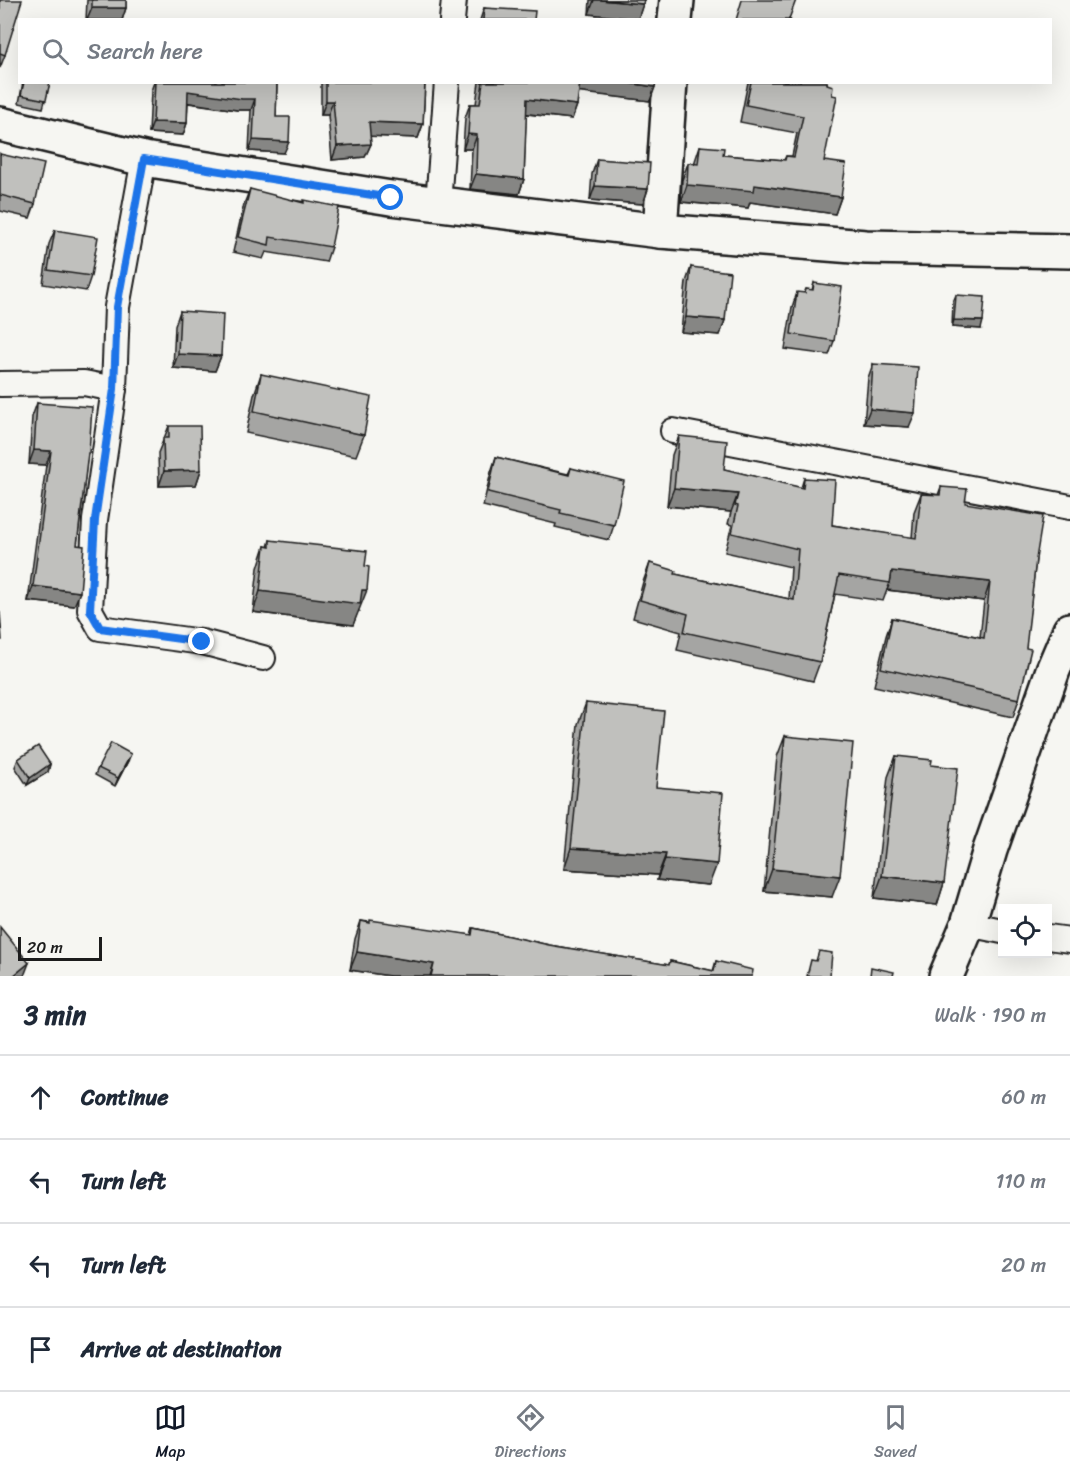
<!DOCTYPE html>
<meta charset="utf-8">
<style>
body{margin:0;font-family:Sriracha,sans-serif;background:#f2f2f3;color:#1f2937}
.controls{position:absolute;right:18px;bottom:18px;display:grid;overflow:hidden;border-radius:0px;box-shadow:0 6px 24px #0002}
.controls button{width:54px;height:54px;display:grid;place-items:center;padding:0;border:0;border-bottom:2px solid #e0e1e3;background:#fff;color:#1f2937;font:30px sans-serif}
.scale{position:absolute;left:18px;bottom:15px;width:84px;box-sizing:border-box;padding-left:6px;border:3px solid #1c1c1c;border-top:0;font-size:16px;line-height:21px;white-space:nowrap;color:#1c1c1c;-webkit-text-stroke:4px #f6f6f2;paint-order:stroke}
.stop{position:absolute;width:18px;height:18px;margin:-14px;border:4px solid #1a73e8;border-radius:50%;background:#fff}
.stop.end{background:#1a73e8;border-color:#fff;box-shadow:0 2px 6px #0008}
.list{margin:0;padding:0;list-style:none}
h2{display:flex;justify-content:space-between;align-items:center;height:78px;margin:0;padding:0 24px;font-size:26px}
h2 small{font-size:20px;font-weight:400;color:#747a83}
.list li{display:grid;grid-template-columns:39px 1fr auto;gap:18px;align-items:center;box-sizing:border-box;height:84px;padding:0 24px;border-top:2px solid #e0e1e3}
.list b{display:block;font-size:22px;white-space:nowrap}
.list em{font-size:20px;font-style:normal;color:#747a83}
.icon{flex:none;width:33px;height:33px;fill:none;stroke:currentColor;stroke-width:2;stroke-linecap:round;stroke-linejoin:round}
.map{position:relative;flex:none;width:1070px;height:976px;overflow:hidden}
.search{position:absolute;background:#fff;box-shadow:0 6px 24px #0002;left:18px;right:18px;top:18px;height:66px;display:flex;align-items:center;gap:15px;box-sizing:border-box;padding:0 21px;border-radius:0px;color:#747a83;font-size:22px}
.sheet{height:414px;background:#fff}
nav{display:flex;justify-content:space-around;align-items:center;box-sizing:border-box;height:84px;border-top:2px solid #e0e1e3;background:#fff;font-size:16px;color:#747a83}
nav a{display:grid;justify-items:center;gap:3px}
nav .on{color:#111827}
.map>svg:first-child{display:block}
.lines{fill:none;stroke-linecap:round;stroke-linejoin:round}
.street-casing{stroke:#1c1c1c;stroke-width:28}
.secondary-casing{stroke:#1c1c1c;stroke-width:38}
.street{stroke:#f6f6f2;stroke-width:24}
.secondary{stroke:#f6f6f2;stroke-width:33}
.wall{fill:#a5a5a3;stroke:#1c1c1c;stroke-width:1.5}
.shaded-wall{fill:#868684;stroke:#1c1c1c;stroke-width:1.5}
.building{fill:#c0c0bd;stroke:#1c1c1c;stroke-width:1.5}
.route{stroke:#1a73e8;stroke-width:8}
</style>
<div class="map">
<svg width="1070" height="976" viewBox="0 0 1070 976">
<rect width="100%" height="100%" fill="#f6f6f2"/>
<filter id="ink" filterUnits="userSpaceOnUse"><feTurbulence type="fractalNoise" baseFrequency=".0167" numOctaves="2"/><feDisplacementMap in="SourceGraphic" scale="12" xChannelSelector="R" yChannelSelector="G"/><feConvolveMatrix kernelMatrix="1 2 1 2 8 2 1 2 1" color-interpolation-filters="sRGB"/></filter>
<g filter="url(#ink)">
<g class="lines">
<g class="street-casing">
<g id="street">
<polyline points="452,20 454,0"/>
<polyline points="144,159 117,307 114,389 95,520 90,610 100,628 202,642 263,658"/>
<polyline points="438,204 447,82"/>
<polyline points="0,384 84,383 114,389"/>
<polyline points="673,431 1070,507"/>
<polyline points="968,924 1002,931"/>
<polyline points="1048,937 1070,940"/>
</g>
</g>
<g class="secondary-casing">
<g id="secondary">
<polyline points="675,20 677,0"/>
<polyline points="0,124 144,159 391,198 660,231 866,247 1070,251"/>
<polyline points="660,231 670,82"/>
<polyline points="946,976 968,924 990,850 1053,670 1070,630"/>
</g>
</g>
<use href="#street" class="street"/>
<use href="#secondary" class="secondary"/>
</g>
<g class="wall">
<polygon points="0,0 5,55 0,68"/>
<polygon points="87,0 126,0 126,8 122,20 86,20"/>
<polygon points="590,0 644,0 638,19 589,14"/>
<polygon points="484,8 534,20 480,20"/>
<polygon points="23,82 50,82 43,108 19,103"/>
<polygon points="154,82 277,82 276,117 284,153 249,151 251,110 237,110 188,103 187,123 183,135 149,133 151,91"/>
<polygon points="321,82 425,82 423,124 418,138 370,136 371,144 365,157 332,160 328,115 321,115"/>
<polygon points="479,82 656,82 650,101 579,92 577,105 572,119 526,114 524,179 519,194 470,189 472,149 463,149 465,118 470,104 476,104"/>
<polygon points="748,82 827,82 827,84 832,95 824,161 841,197 835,214 750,202 748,208 681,202 682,180 688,163 694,164 700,146 723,155 784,160 786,156 792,156 797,133 740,122"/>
<polygon points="0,154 35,204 30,218 0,211"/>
<polygon points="597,159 648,189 643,204 590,200 592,174"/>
<polygon points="250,189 331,247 326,262 266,252 263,259 233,252 244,204"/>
<polygon points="55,230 91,276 86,291 43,284 49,244"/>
<polygon points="691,267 725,320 720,335 681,332 686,282"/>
<polygon points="814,283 834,341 829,355 785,349 792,307 797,293 804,293 806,289 812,290"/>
<polygon points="956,295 981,329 952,327 953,302"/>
<polygon points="180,311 221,356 215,371 173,368 175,326"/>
<polygon points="873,364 909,427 864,424 868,378"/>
<polygon points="261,374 364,435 356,456 246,433 254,395"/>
<polygon points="37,403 87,459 77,545 74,606 28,601 46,465 29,464 32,417"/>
<polygon points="169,426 201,470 196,485 159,486 158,453"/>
<polygon points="679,436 724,469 801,488 804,478 832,525 912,538 914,512 921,494 938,495 941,487 965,503 1036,559 1019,699 1013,717 874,686 886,636 892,618 980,637 984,601 887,590 883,601 835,594 820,662 813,681 677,650 681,632 633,618 643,582 650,563 675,574 789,599 791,567 725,552 732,525 728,524 731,512 667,506 672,455"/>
<polygon points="496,457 568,474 571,468 614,525 609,540 555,527 556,524 483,506 491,472"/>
<polygon points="270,540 359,611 358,611 353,625 253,612 258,568 265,546 268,547"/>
<polygon points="586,703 656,787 709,885 657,880 658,875 564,869 578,724"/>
<polygon points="785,736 832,897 764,891 777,757"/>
<polygon points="896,756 931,765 944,883 937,905 874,898 888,777"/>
<polygon points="18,759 50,764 48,772 27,785 15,767"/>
<polygon points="128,761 115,786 95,775 98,768"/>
<polygon points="361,921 471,935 473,928 549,945 669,965 670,961 713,971 716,961 752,976 390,976 350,970 355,939"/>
</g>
<g class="shaded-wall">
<polygon points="594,0 601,0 643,4 638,19 589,14"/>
<polygon points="92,8 126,8 122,20 87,20"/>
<polygon points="578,82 622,82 655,87 650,101 575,92"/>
<polygon points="188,91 255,99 251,110 237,110 184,102"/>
<polygon points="527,99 577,105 572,119 521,113"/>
<polygon points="326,101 333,101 328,115 321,115"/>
<polygon points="153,122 187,123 183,135 149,133"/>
<polygon points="369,122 423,124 418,138 364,136"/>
<polygon points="468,134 477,135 472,149 463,149"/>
<polygon points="253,140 289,142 284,153 249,151"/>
<polygon points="371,144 365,157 332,160 337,146"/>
<polygon points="476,174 524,179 519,194 470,189"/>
<polygon points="687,185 755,185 841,197 835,214 750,202 748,208 681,202"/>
<polygon points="595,186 648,189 643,204 590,200"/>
<polygon points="686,317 725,320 720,335 681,332"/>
<polygon points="954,320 983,321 981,329 952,327"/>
<polygon points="178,354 221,356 215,371 173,368"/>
<polygon points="870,409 915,413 909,427 864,424"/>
<polygon points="34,450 51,451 46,465 29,464"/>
<polygon points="201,470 196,485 159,486 164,471"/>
<polygon points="674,488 738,494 731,512 667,506"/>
<polygon points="892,571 990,582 984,601 887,590 890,583"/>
<polygon points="33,586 80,592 74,606 28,601"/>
<polygon points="362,590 367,590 353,625 253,612 260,591"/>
<polygon points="131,754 128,761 115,786 118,778"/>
<polygon points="50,764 48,772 27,785 30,778"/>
<polygon points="571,848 666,854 658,875 564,869"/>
<polygon points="665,859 717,864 709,885 657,880"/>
<polygon points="772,869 840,876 832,897 764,891"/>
<polygon points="882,876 944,883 937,905 874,898"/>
<polygon points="357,952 434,964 430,976 390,976 350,970"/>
<polygon points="29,963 24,976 13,976"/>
</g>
<g class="building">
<polygon points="0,0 22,0 5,55 0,53"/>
<rect x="92" y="0" width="34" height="8"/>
<polygon points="601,0 644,0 643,4"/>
<polygon points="742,0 796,0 789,19 791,20 736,20"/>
<polygon points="484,8 535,11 534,20 483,20"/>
<polygon points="24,82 50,82 46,100 21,95"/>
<polygon points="155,82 277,82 276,117 290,117 289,142 253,140 255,99 242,99 188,91 187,123 153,122"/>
<polygon points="326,82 425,82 423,124 369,122 371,144 337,146 333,101 326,101"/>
<polygon points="483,82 580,82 577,105 527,99 524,179 476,174 477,135 468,134 470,104 480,104"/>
<polygon points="622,82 656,82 655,87"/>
<polygon points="751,82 827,82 827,84 833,86 832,95 837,96 824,161 846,164 841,197 755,185 754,191 687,185 688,163 698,164 700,146 724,148 723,155 785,160 786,156 794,157 803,116 746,105"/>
<polygon points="0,154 44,164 35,204 0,195"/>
<polygon points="597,159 650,163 648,189 595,186"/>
<polygon points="250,189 304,203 304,200 339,207 331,247 270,237 269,245 238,237"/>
<polygon points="55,230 98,237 91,276 48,270"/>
<polygon points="691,267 730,272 725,320 686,317"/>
<polygon points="814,283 842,287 834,341 791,334 797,292 805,293 806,289 813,290"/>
<polygon points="956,295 985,297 983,321 954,320"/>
<polygon points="180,311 223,314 221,356 178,354"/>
<polygon points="873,364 918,367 915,413 870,409"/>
<polygon points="261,374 371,397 364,435 254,411"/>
<polygon points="37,403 92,407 89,453 88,453 77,545 84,546 80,592 33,586 51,451 34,450"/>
<polygon points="169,426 200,426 201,470 164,471 163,438 169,438"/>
<polygon points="679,436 727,441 724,469 803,488 804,478 835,480 832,525 916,538 921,494 940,495 941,487 967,489 965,503 1043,516 1036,559 1026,648 1031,649 1019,699 881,668 892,618 984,638 990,582 892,571 890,583 839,575 820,662 684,632 688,614 640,600 650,563 676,571 675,574 794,600 798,549 732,533 738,506 735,505 738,494 674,488"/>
<polygon points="496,457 569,475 571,468 624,481 614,525 560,513 561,510 488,492"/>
<polygon points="270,540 367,551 365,566 369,567 367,590 362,590 360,604 260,591 265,546 270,547"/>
<polygon points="0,611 2,640 0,640"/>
<polygon points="586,703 664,711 656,787 723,793 717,864 665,859 666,854 571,848"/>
<polygon points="785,736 853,743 840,876 772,869"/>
<polygon points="111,743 131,754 118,778 98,768"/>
<polygon points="38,746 50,764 30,778 18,759"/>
<polygon points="896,756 932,760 931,765 958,768 944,883 882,876"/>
<polygon points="370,920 472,935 473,928 549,945 669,965 670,961 714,971 716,961 753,970 752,976 431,976 434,964 357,952 361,921 370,923"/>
<polygon points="0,927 29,963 13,976 1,976 0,974"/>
<polygon points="819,951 832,953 830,976 807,976 811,960 816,961"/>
<polygon points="871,967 894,972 893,976 870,976"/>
</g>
</g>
<g class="lines" filter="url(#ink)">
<polyline class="route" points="202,642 100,628 90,610 95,520 114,389 117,307 144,159 391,198"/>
</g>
</svg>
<div class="controls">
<button><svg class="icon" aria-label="locate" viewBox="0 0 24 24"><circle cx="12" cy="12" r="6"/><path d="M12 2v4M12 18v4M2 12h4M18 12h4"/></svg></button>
</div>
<div class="scale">20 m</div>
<div class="stop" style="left:391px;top:198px"></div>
<div class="stop end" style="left:202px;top:642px"></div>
<div class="search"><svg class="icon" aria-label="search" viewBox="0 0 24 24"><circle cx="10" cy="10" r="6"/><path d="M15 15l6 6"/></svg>Search here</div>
</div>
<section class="sheet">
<h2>3 min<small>Walk · 190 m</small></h2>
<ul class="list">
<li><svg class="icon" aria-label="ahead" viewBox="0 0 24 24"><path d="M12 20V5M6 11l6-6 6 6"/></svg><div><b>Continue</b></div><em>60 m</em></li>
<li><svg class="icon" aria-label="left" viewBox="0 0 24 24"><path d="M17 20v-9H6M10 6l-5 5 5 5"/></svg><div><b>Turn left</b></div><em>110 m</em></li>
<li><svg class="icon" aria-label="left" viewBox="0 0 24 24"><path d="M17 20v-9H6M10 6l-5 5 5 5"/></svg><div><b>Turn left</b></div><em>20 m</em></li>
<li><svg class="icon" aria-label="arrive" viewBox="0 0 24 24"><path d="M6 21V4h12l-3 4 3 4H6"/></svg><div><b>Arrive at destination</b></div></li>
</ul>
</section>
<nav>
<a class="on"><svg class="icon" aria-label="map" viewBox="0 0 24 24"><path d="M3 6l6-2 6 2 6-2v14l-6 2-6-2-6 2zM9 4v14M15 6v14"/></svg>Map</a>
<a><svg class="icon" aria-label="directions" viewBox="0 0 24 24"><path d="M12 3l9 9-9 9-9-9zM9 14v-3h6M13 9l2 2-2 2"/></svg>Directions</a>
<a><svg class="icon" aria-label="saved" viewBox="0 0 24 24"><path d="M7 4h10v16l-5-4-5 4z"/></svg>Saved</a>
</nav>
